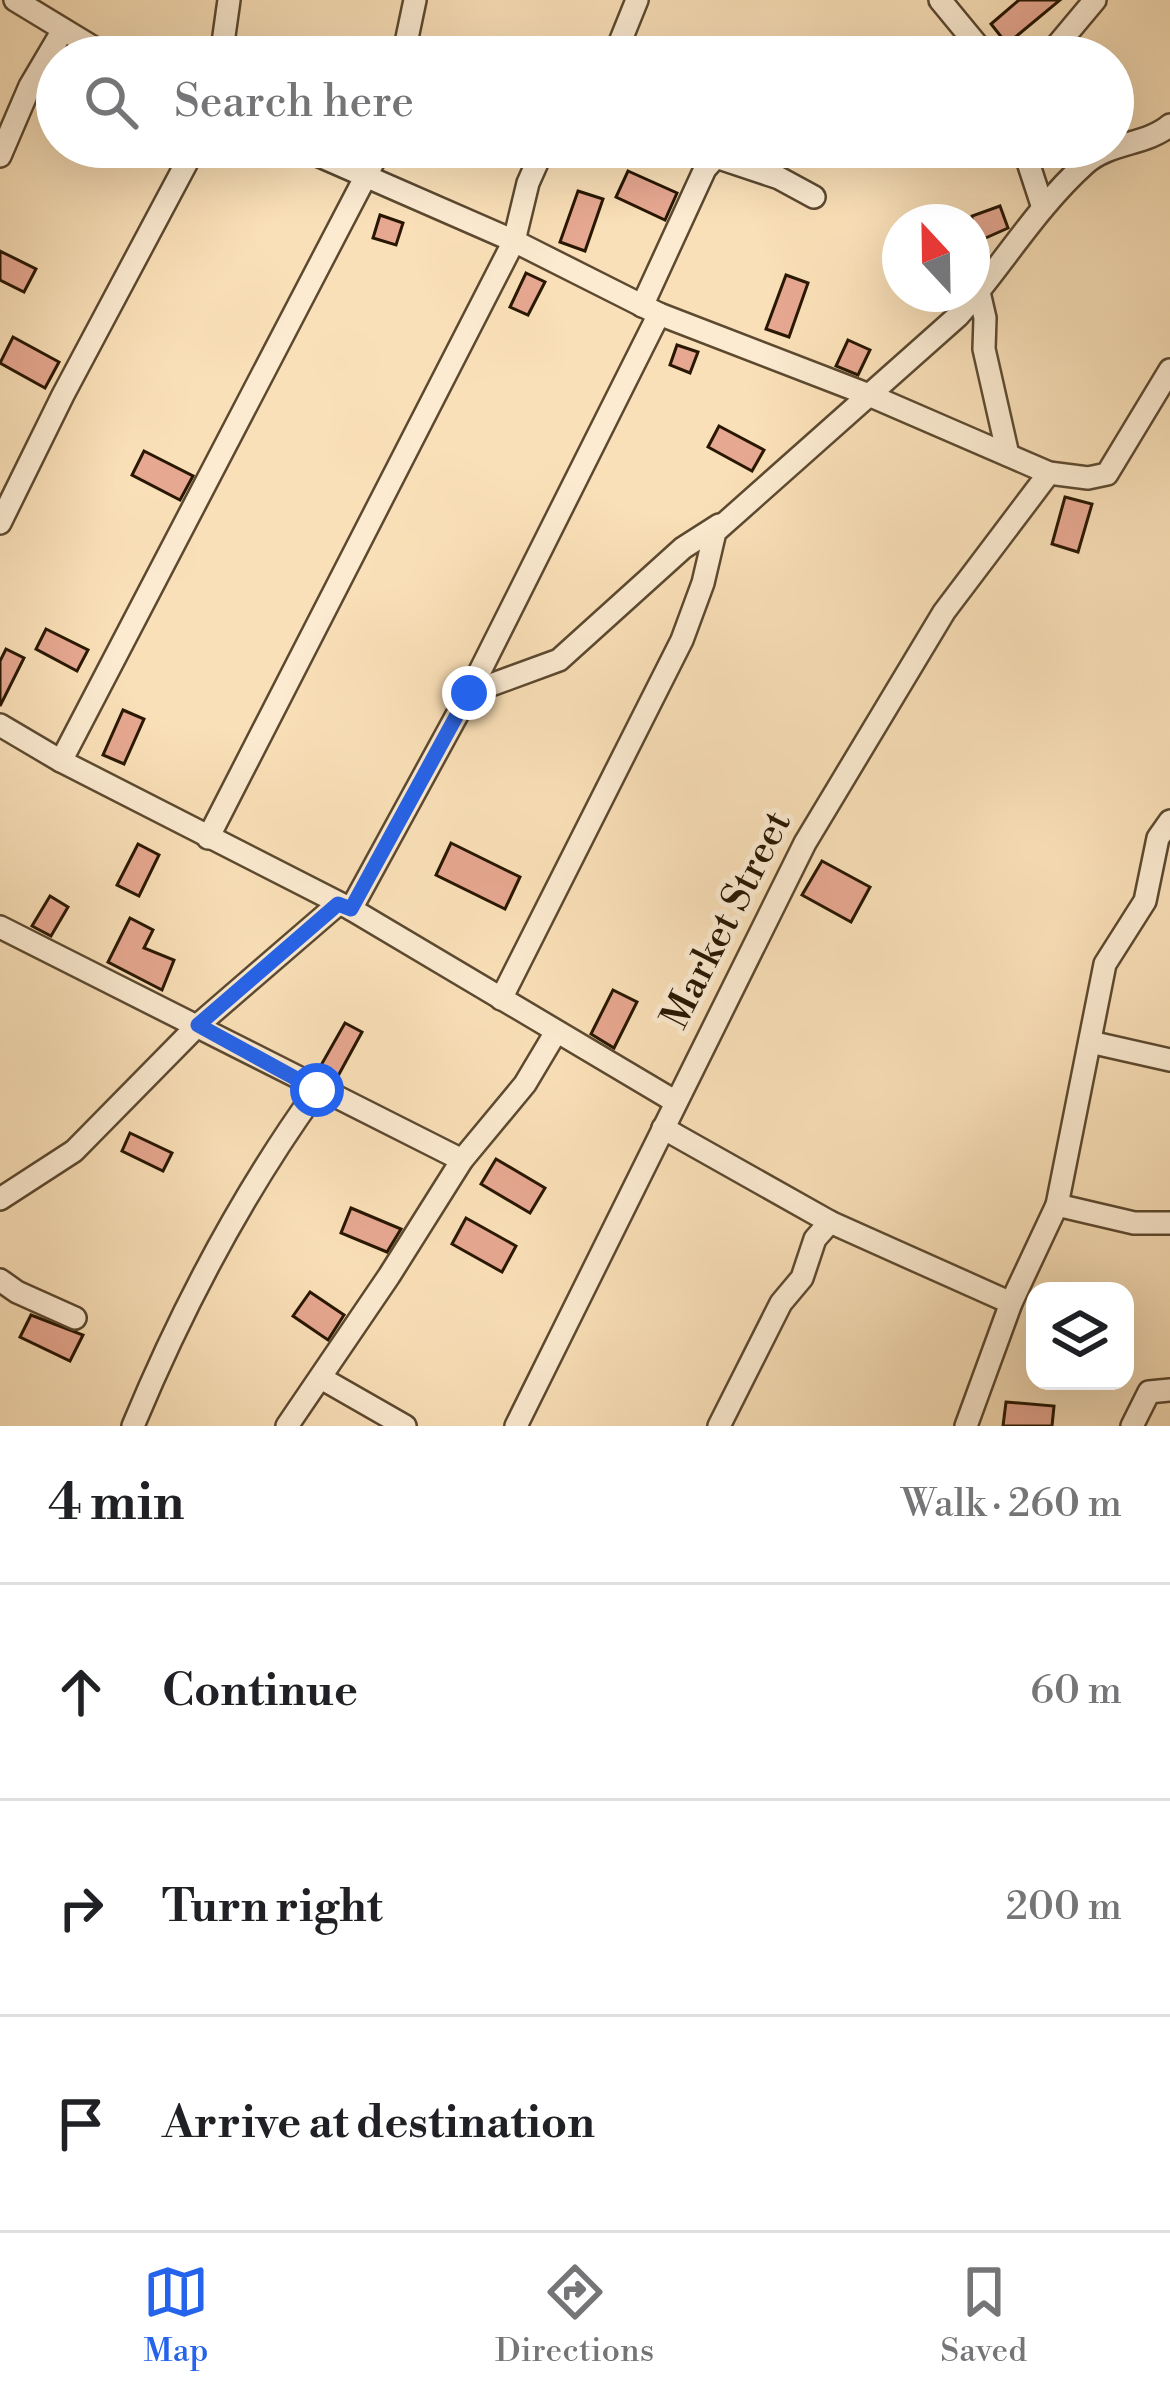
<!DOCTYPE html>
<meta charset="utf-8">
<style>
body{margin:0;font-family:"Libre Bodoni",serif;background:#f2f2f2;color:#202124}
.controls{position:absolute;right:36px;bottom:36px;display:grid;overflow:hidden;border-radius:24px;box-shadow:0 12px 48px #0002}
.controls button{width:108px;height:108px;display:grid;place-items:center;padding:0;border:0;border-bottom:3px solid #e0e0e0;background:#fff;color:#202124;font:60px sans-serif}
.compass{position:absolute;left:882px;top:204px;width:108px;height:108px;border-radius:50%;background:#fff;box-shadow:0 12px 48px #0002;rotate:338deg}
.stop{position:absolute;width:36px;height:36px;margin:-27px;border:9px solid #2563eb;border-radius:50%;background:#fff}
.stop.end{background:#2563eb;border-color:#fff;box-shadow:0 3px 12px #0008}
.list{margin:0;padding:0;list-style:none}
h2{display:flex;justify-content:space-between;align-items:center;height:156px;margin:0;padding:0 48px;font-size:51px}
h2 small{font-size:39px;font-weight:400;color:#757577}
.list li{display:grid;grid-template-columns:78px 1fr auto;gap:36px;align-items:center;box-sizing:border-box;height:216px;padding:0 48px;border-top:3px solid #e0e0e0}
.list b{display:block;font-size:45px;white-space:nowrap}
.list em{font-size:39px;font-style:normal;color:#757577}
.icon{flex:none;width:66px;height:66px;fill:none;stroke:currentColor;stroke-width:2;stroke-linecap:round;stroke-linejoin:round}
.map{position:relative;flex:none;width:1170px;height:1426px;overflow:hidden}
.search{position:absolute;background:#fff;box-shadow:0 12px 48px #0002;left:36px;right:36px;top:36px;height:132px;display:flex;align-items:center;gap:30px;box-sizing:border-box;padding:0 42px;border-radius:66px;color:#757577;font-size:45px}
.sheet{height:804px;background:#fff}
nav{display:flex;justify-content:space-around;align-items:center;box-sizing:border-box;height:168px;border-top:3px solid #e0e0e0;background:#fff;font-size:33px;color:#757577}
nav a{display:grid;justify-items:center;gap:6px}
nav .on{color:#2563eb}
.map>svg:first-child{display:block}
.building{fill:#e7a891;stroke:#281702;stroke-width:3}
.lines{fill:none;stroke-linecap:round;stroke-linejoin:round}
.minor-casing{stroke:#5c4930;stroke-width:26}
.minor{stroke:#fcebd1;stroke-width:21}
.route{stroke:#2563eb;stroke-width:15}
.labels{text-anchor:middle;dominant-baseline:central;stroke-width:10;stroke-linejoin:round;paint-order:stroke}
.street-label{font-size:39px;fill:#281702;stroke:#fcebd1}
</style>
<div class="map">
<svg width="1170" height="1426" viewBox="0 0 1170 1426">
<rect width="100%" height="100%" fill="#fae0b8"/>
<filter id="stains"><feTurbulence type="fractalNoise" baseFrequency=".00167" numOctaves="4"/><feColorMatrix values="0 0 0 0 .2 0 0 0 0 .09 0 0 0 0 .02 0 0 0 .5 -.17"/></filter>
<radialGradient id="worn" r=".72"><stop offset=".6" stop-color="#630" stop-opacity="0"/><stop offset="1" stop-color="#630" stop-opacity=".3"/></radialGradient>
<g class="building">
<polygon points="1019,0 1060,0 1007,44 991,24"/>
<polygon points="740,147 793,147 786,165"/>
<polygon points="628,171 677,193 665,220 616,197"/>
<polygon points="578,191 603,199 585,251 560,242"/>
<polygon points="1000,206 1008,228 972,244 972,216"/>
<polygon points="380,215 403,223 396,245 373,238"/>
<polygon points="0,251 36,269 24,292 0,280"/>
<polygon points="526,273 545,282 528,315 510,307"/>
<polygon points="786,275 808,283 789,337 766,329"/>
<polygon points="13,337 59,362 45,388 0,363"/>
<polygon points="848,340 870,350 858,375 836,366"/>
<polygon points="677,345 698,352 690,373 670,365"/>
<polygon points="719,426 764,450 752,471 708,447"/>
<polygon points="144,451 193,476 180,500 132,475"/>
<polygon points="1065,497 1092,504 1078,552 1052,544"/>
<polygon points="46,629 88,650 77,671 36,649"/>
<polygon points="6,649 24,658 0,706 0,661"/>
<polygon points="123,710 144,719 124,764 103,755"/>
<polygon points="451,843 520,877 505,909 436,875"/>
<polygon points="138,844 159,855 139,896 117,885"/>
<polygon points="822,861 870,887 851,922 802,895"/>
<polygon points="50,896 68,907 51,936 32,926"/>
<polygon points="130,918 153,930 144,948 174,960 162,990 108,962"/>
<polygon points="613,990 637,1002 614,1048 591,1034"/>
<polygon points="345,1023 362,1032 338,1076 320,1067"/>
<polygon points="130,1133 172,1153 163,1171 122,1151"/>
<polygon points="496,1159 545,1188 530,1213 481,1184"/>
<polygon points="351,1208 401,1229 387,1252 341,1233"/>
<polygon points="466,1218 516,1246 502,1272 452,1244"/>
<polygon points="310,1292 344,1315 328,1340 293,1316"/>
<polygon points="31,1315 83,1335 70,1361 20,1337"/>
<polygon points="1006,1402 1054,1406 1052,1426 1003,1426"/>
</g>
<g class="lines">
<g class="minor-casing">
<g id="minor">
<polyline points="15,0 109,57"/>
<polyline points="940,0 987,57"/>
<polyline points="221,57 229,0"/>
<polyline points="403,57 415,0"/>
<polyline points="614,57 637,0"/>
<polyline points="1052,57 1054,49 1095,0"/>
<polyline points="299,147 514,241 659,314 869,395 1049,473 1088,478 1107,474 1170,370"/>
<polyline points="1023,147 1043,208"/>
<polyline points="0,156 30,86 63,30"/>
<polyline points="979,292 985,318 984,349 1008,455"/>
<polyline points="642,306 705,169 716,157 779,178 814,197"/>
<polyline points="0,523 63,395 195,147"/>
<polyline points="469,693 559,660 683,548 719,525"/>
<polyline points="0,725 61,761 351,909 676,1102"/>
<polyline points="61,761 381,147"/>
<polyline points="208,838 514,241 528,183 544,147"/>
<polyline points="351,909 469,693 659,314"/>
<polyline points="0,927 462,1160"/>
<path d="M 501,999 L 682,640 L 703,583 L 715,532 L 958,316 C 1002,266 1036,208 1085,164 C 1109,142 1147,145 1170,125"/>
<polyline points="1090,1042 1170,1060"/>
<polyline points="663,1128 830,1222 1011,1303"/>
<polyline points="0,1199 74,1151 198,1025 337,905"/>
<polyline points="1057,1205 1134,1223 1170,1223"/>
<polyline points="0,1280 17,1292 75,1318"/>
<polyline points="321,1378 405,1426"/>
<path d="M 133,1426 C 182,1308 242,1194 317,1090"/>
<polyline points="287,1426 389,1276 462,1160 525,1084 556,1032"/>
<polyline points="516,1426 805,843 944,612 1049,473"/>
<polyline points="719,1426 781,1303 802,1278 815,1239 830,1222"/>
<polyline points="966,1426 1011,1303 1057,1205 1105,964 1145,901 1158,838 1170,821"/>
<polyline points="1132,1426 1149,1392 1170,1390"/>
</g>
</g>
<use href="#minor" class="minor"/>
</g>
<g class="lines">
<polyline class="route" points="317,1090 198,1025 338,904 351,909 469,693"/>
</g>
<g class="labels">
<g class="street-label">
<text transform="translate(727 920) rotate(-63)">Market Street</text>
</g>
</g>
<rect width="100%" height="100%" filter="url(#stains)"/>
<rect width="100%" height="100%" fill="url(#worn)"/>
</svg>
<div class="controls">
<button><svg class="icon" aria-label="layers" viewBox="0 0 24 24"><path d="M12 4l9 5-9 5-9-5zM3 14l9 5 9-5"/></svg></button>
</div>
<svg class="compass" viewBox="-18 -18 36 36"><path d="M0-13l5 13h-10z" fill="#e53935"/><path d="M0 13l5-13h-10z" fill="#757577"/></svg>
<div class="stop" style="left:317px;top:1090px"></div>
<div class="stop end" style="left:469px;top:693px"></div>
<div class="search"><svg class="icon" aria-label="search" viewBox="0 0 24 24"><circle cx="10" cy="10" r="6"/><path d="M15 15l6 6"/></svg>Search here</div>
</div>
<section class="sheet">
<h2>4 min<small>Walk · 260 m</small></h2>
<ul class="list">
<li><svg class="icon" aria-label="ahead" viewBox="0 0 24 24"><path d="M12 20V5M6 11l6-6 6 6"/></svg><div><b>Continue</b></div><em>60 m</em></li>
<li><svg class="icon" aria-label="right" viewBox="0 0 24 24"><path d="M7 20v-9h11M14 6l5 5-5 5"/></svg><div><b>Turn right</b></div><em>200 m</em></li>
<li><svg class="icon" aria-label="arrive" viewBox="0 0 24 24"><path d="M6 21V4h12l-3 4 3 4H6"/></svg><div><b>Arrive at destination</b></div></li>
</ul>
</section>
<nav>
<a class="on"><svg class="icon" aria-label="map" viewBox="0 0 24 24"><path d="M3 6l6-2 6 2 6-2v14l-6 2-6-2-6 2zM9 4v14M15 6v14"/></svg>Map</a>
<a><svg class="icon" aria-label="directions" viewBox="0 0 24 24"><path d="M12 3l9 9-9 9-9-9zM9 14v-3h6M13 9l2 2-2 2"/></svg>Directions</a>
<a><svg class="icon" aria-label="saved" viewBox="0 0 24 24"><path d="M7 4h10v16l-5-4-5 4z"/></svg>Saved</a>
</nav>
